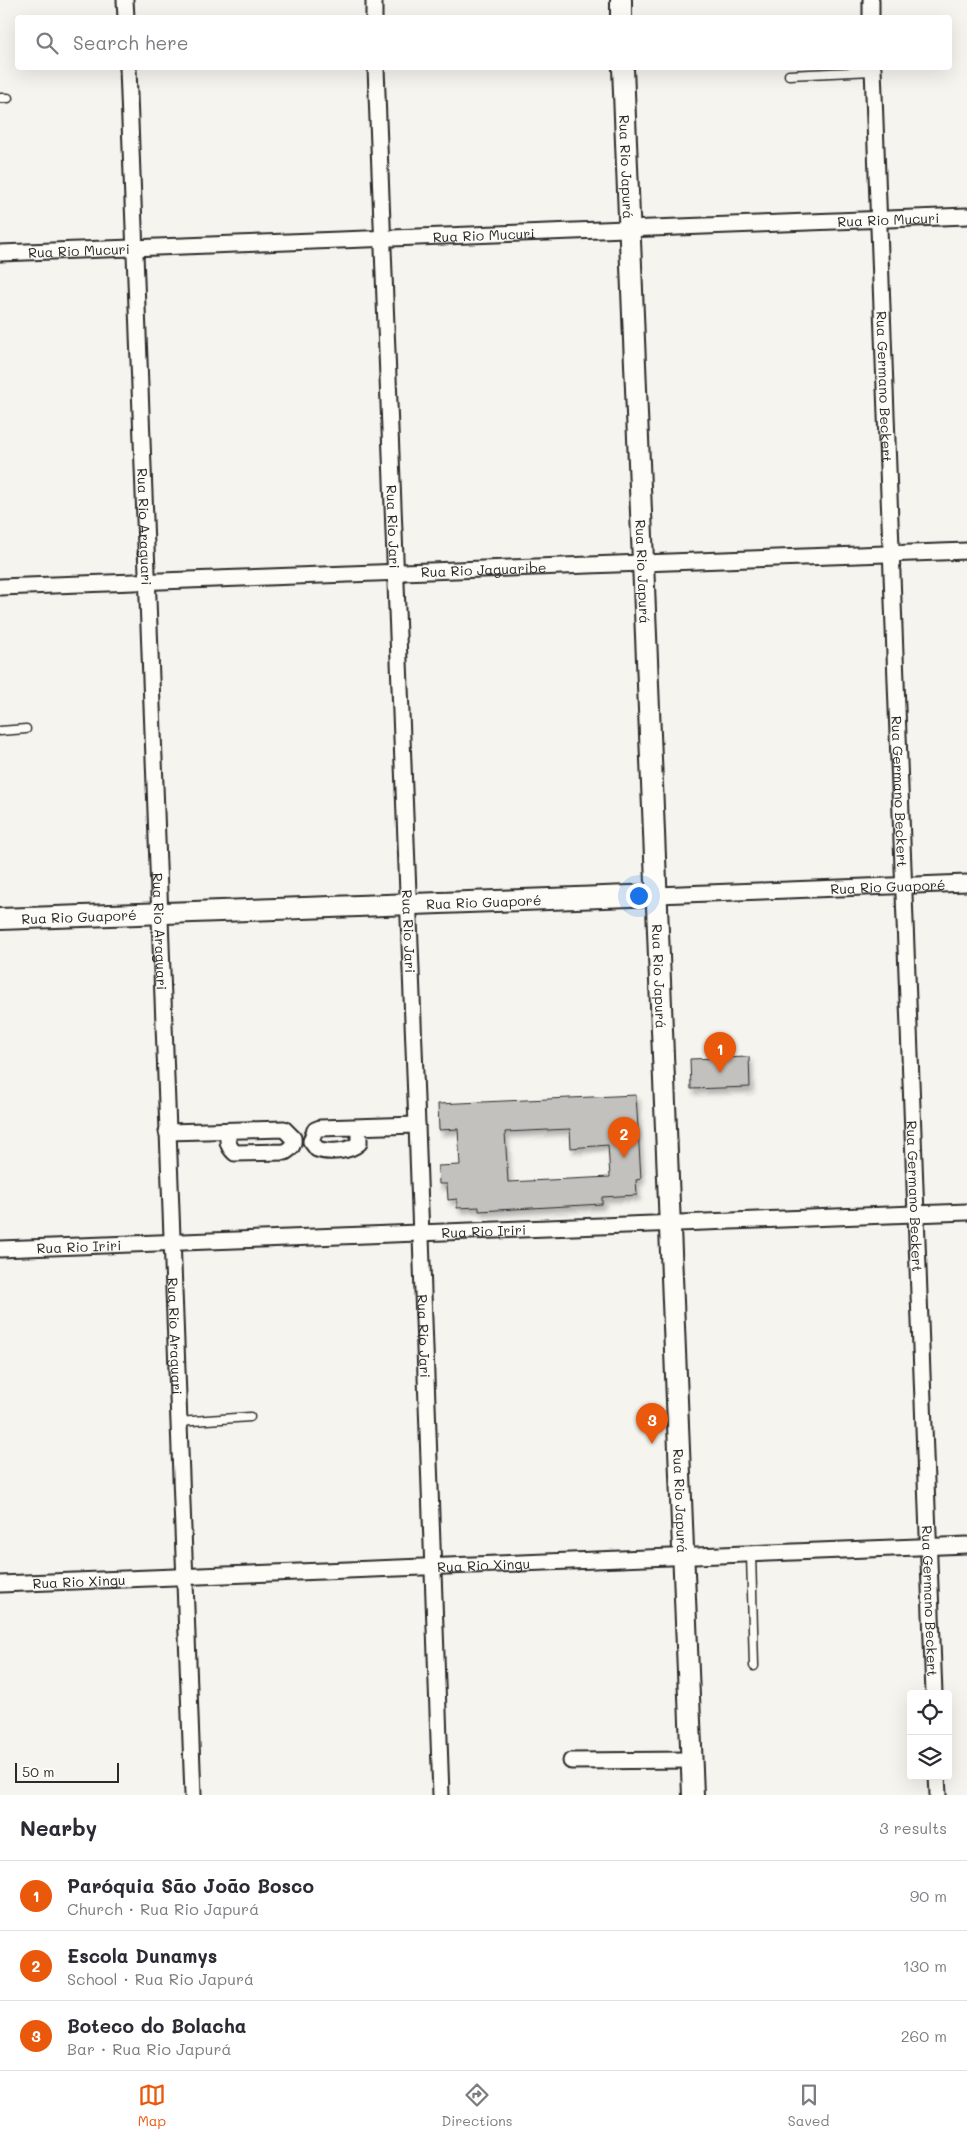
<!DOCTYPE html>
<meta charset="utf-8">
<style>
body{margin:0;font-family:Mali,sans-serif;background:#f2f2f3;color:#2b2b33}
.controls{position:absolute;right:15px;bottom:15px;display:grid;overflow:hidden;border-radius:5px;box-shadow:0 5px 20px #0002}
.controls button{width:45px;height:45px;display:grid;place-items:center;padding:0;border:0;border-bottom:1px solid #e1e1e2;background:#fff;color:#2b2b33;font:25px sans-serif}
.scale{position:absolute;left:15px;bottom:12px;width:104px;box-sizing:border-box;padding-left:5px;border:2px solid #2b2b2b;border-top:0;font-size:14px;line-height:18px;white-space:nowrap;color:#2b2b2b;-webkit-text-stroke:4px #fdfcf7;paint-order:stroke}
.you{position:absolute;left:638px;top:895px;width:18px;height:18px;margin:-12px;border:4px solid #fff;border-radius:50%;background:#1a73e8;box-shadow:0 0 0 8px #1a73e833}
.badge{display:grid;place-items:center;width:32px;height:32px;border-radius:50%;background:#ea580c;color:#fff;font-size:16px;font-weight:700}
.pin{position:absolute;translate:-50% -41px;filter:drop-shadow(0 1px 2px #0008)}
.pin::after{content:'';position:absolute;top:26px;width:18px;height:15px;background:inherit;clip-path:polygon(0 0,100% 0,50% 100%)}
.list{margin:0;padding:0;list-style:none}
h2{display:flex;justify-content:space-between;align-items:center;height:65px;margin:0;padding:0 20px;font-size:21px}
h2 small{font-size:16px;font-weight:400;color:#7c7c81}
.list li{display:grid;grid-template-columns:32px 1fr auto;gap:15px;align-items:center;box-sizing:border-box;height:70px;padding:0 20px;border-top:1px solid #e1e1e2}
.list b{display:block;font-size:19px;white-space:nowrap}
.list p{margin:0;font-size:16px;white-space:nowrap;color:#7c7c81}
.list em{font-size:16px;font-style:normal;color:#7c7c81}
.icon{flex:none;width:28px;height:28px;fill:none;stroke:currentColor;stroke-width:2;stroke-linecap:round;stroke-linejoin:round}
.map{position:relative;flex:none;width:967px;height:1795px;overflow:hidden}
.search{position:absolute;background:#fff;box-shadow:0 5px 20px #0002;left:15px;right:15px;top:15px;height:55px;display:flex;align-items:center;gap:12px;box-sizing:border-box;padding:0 18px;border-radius:5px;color:#7c7c81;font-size:19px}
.sheet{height:275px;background:#fff}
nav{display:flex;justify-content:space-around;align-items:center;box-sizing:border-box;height:70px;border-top:1px solid #e1e1e2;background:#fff;font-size:14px;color:#7c7c81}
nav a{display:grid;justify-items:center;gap:2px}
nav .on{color:#ea580c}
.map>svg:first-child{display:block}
.building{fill:#c2c1be;stroke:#2b2b2b;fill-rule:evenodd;filter:url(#shadow)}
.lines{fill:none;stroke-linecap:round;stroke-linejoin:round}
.service-casing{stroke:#2b2b2b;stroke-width:11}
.minor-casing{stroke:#2b2b2b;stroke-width:19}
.tertiary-casing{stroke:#2b2b2b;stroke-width:24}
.service{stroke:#fdfcf7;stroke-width:8}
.minor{stroke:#fdfcf7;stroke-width:15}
.tertiary{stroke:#fdfcf7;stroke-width:20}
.labels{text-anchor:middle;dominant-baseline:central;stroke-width:4.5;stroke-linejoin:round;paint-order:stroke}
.street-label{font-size:14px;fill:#2b2b2b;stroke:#fdfcf7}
</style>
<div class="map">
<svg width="967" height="1795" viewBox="0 0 967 1795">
<defs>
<filter id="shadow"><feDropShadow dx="3" dy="5" stdDeviation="2.5" flood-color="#0004"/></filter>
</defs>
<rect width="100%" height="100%" fill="#f5f4ef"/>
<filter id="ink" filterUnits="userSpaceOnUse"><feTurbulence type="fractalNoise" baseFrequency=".02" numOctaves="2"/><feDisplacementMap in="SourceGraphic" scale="10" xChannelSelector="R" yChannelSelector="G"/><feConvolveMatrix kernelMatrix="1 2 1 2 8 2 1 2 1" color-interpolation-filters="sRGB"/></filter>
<g filter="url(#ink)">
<g class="building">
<polygon points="749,1057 750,1087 691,1089 690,1059"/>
<path d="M 636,1095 L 641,1179 L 636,1180 L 637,1195 L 602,1197 L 602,1204 L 479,1211 L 479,1207 L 457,1208 L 457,1199 L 448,1200 L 447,1184 L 439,1184 L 438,1166 L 460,1165 L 458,1129 L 439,1130 L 438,1104 ZM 570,1129 L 571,1148 L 608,1145 L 610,1177 L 508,1182 L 505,1132 Z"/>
</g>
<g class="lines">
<g class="service-casing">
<g id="service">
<polyline points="789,75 873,71"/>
<polyline points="0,98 8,98"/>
<polyline points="0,731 26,729"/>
<polyline points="178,1422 250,1417"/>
<polyline points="751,1554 754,1666"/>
</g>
</g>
<g class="minor-casing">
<g id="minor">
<polyline points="125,0 126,18"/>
<polyline points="374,0 374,18"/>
<polyline points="871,0 871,18"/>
<path id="s1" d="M 128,68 L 193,1795"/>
<path id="s2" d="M 376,68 L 417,1125 L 441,1795"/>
<path id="s3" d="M 873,68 L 934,1694"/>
<path id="s4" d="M 0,253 L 967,216"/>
<path id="s5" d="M 0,587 L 967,551"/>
<path id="s6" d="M 657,895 L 967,883"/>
<path d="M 359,1127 L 359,1143 C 349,1152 328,1153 317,1149 L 311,1141 L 315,1130 L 320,1128 L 417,1125"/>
<path d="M 167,1132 L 284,1129 L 293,1138 C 294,1146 291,1148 285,1152 L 235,1153 C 227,1146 227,1140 229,1131"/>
<path id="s7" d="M 0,1249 L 967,1212"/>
<path id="s8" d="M 0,1584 L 967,1545"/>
<polyline points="571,1761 691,1760"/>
<polyline points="937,1776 938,1795"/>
</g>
</g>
<g class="tertiary-casing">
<g id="tertiary">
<polyline points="621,0 621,18"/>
<path id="s9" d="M 623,68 L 693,1795"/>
<path id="s10" d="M 0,919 L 657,895"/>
</g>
</g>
<use href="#service" class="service"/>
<use href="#minor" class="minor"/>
<use href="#tertiary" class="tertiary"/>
</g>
</g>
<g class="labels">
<g class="street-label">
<text stroke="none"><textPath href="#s9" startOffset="99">Rua Rio Japurá</textPath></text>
<text stroke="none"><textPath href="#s4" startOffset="889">Rua Rio Mucuri</textPath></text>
<text stroke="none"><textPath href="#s4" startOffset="484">Rua Rio Mucuri</textPath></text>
<text stroke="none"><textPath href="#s4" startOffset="79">Rua Rio Mucuri</textPath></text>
<text stroke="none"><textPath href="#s3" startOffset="319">Rua Germano Beckert</textPath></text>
<text stroke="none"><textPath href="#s1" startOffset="459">Rua Rio Araguari</textPath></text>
<text stroke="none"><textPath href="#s2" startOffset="459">Rua Rio Jari</textPath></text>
<text stroke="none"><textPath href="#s5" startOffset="484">Rua Rio Jaguaribe</textPath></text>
<text stroke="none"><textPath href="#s9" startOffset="504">Rua Rio Japurá</textPath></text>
<text stroke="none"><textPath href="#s3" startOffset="724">Rua Germano Beckert</textPath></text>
<text stroke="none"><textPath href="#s6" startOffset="231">Rua Rio Guaporé</textPath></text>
<text stroke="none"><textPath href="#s10" startOffset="484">Rua Rio Guaporé</textPath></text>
<text stroke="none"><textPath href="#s10" startOffset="79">Rua Rio Guaporé</textPath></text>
<text stroke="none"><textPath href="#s1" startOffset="864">Rua Rio Araguari</textPath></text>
<text stroke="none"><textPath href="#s2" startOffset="864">Rua Rio Jari</textPath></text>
<text stroke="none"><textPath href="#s9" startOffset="909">Rua Rio Japurá</textPath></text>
<text stroke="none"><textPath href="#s3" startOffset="1129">Rua Germano Beckert</textPath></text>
<text stroke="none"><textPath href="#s7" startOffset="484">Rua Rio Iriri</textPath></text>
<text stroke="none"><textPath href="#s7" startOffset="79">Rua Rio Iriri</textPath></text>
<text stroke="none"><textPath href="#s1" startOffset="1269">Rua Rio Araguari</textPath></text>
<text stroke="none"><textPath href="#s2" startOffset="1269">Rua Rio Jari</textPath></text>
<text stroke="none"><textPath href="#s9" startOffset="1434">Rua Rio Japurá</textPath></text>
<text stroke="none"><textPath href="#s8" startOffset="484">Rua Rio Xingu</textPath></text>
<text stroke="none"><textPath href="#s8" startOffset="79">Rua Rio Xingu</textPath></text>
<text stroke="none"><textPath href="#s3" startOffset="1534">Rua Germano Beckert</textPath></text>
</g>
</g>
</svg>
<div class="controls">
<button><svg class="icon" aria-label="locate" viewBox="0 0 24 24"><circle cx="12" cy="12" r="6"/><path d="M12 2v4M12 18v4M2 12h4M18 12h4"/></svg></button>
<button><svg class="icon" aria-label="layers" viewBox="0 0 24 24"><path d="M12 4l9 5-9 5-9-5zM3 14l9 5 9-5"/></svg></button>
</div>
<div class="scale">50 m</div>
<div class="you"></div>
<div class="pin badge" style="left:720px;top:1073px">1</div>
<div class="pin badge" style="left:624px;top:1158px">2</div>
<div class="pin badge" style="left:652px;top:1444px">3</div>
<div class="search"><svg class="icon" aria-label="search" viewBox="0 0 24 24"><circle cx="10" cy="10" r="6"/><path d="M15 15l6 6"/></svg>Search here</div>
</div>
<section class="sheet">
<h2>Nearby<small>3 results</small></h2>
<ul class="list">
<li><span class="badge">1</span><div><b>Paróquia São João Bosco</b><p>Church · Rua Rio Japurá</p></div><em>90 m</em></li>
<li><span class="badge">2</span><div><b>Escola Dunamys</b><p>School · Rua Rio Japurá</p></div><em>130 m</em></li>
<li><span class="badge">3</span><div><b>Boteco do Bolacha</b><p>Bar · Rua Rio Japurá</p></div><em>260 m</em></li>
</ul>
</section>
<nav>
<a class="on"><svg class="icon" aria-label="map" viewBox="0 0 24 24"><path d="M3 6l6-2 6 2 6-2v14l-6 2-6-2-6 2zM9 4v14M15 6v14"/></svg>Map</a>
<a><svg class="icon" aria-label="directions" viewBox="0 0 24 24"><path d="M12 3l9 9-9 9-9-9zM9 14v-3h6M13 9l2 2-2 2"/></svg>Directions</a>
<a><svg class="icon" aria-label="saved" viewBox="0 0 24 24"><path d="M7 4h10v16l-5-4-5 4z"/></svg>Saved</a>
</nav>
